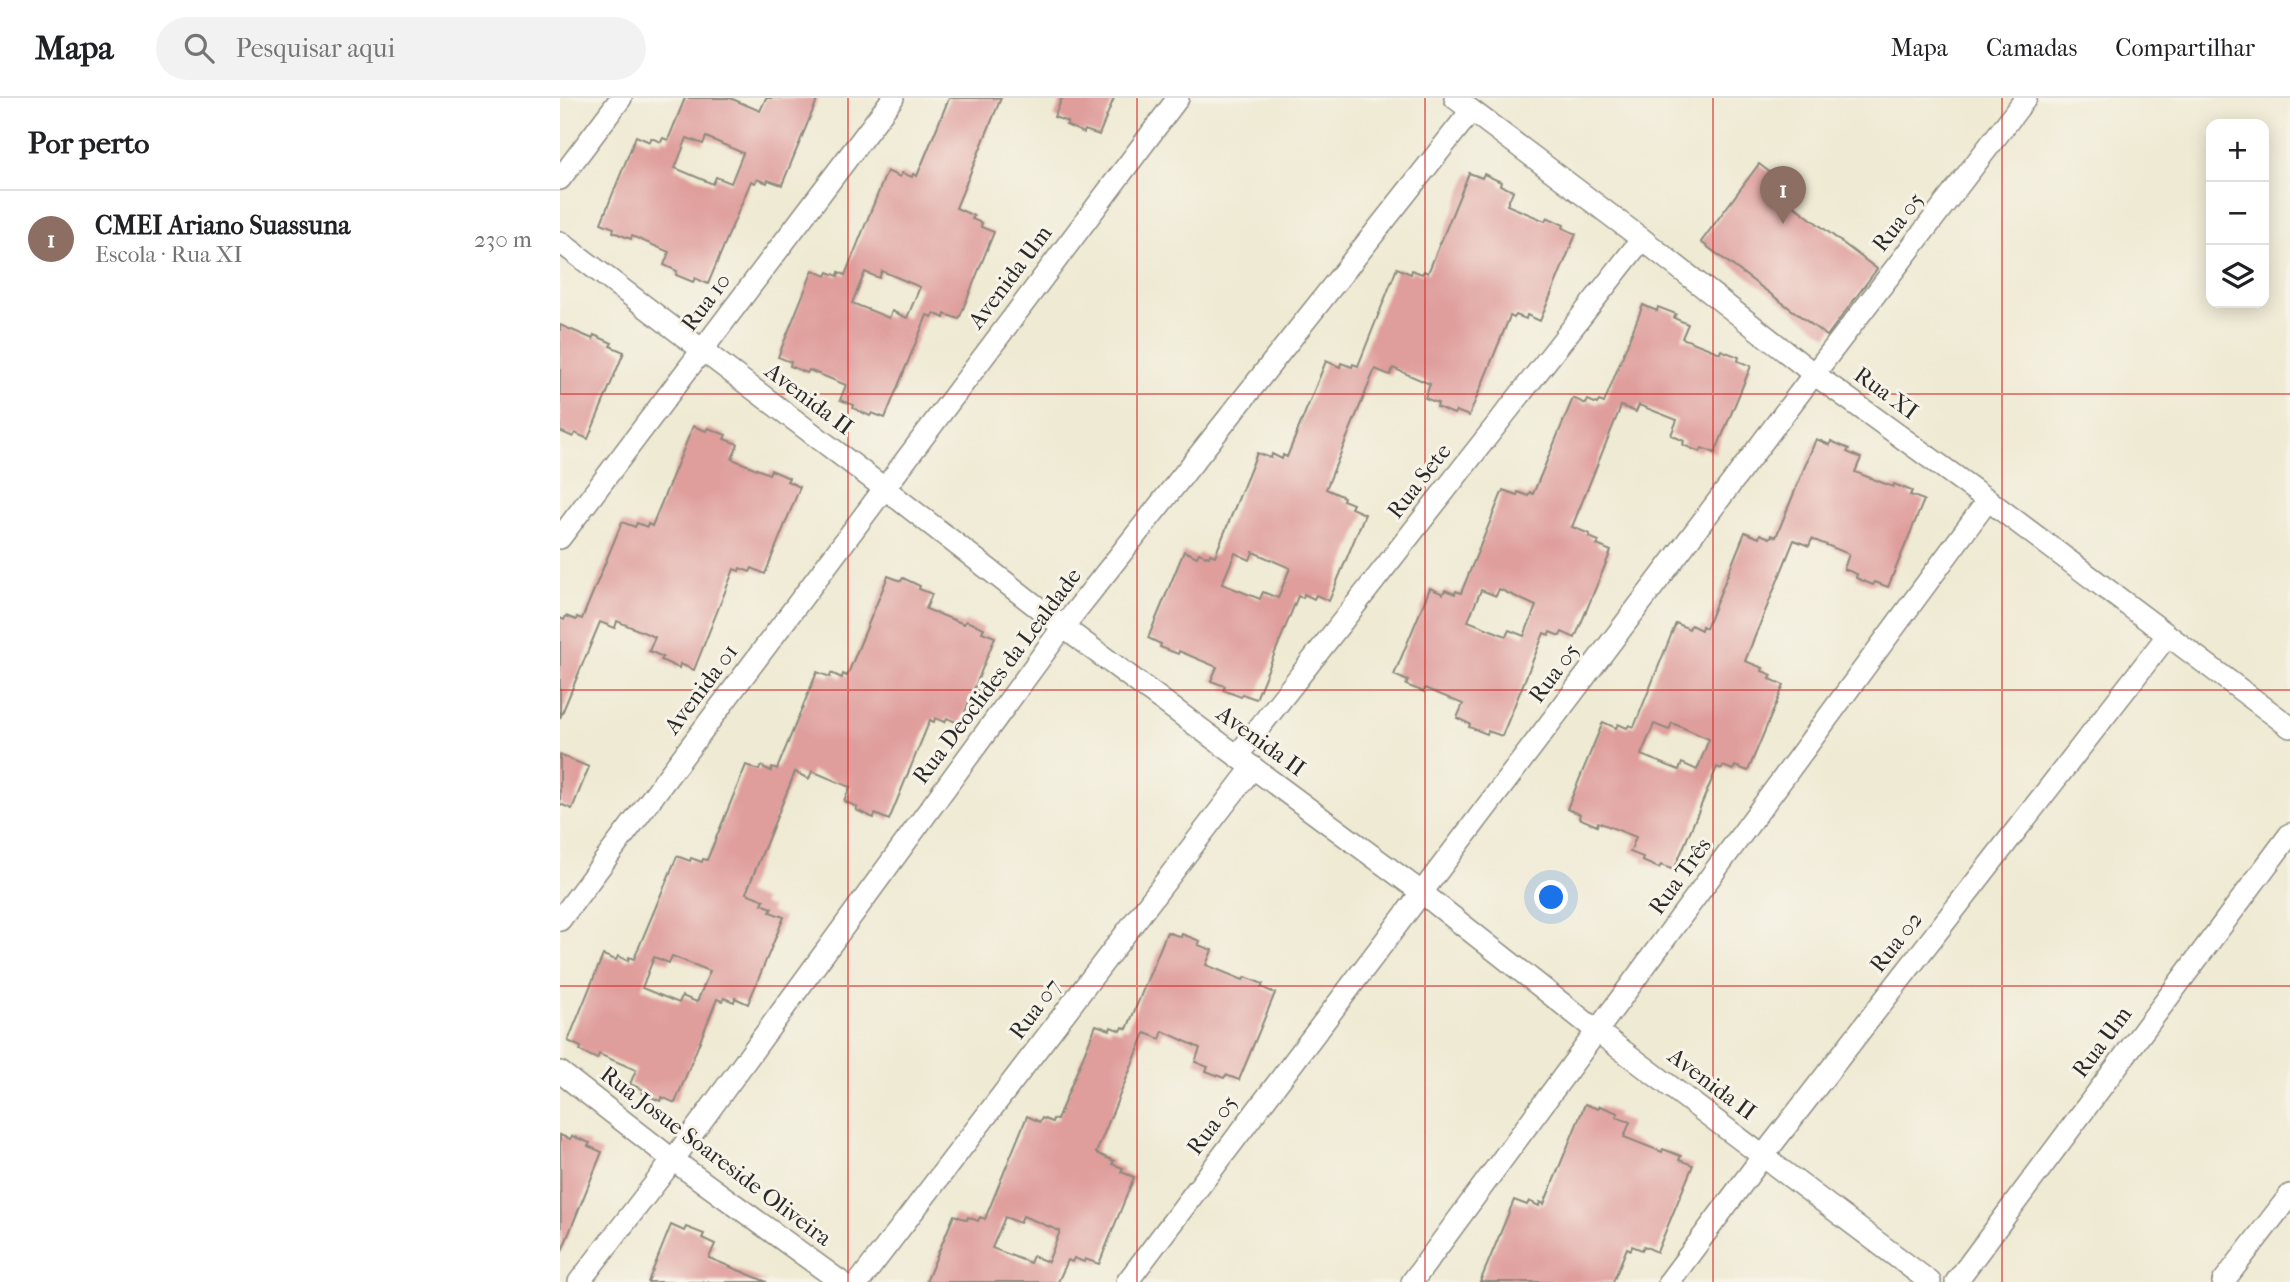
<!DOCTYPE html>
<html lang="pt">
<meta charset="utf-8">
<style>
body{margin:0;font-family:"IM FELL French Canon",serif;background:#f2f2f2;color:#202124}
.controls{position:absolute;right:21px;top:21px;display:grid;overflow:hidden;border-radius:14px;box-shadow:0 4px 18px #0003}
.controls button{width:63px;height:63px;display:grid;place-items:center;padding:0;border:0;border-bottom:2px solid #e0e0e0;background:#fff;color:#202124;font:35px sans-serif}
.you{position:absolute;left:992px;top:800px;width:24px;height:24px;margin:-18px;border:5px solid #fff;border-radius:50%;background:#1a73e8;box-shadow:0 0 0 10px #1a73e833}
.badge{display:grid;place-items:center;width:46px;height:46px;border-radius:50%;background:#d1495b;color:#fff;font-size:23px;font-weight:700}
.pin{position:absolute;translate:-50% -58px;filter:drop-shadow(0 2px 4px #0008)}
.pin::after{content:'';position:absolute;top:37px;width:24px;height:21px;background:inherit;clip-path:polygon(0 0,100% 0,50% 100%)}
.list{margin:0;padding:0;list-style:none}
h2{display:flex;justify-content:space-between;align-items:center;height:91px;margin:0;padding:0 28px;font-size:30px}
h2 small{font-size:23px;font-weight:400;color:#757577}
.list li{display:grid;grid-template-columns:46px 1fr auto;gap:21px;align-items:center;box-sizing:border-box;height:98px;padding:0 28px;border-top:2px solid #e0e0e0}
.list b{display:block;font-size:26px;white-space:nowrap}
.list p{margin:0;font-size:23px;white-space:nowrap;color:#757577}
.list em{font-size:23px;font-style:normal;color:#757577}
.icon{flex:none;width:38px;height:38px;fill:none;stroke:currentColor;stroke-width:2;stroke-linecap:round;stroke-linejoin:round}
.map{position:relative;flex:none;width:1730px;height:1184px;overflow:hidden}
header{display:flex;align-items:center;gap:42px;box-sizing:border-box;height:98px;padding:0 35px;background:#fff;border-bottom:2px solid #e0e0e0}
header strong{font-size:33px}
nav{display:flex;gap:38px;margin-inline-start:auto;font-size:24px}
.search{width:490px;height:63px;background:#f2f2f2;display:flex;align-items:center;gap:18px;box-sizing:border-box;padding:0 24px;border-radius:38px;color:#757577;font-size:26px}
main{display:flex}
aside{flex:1;background:#fff}
.map>svg:first-child{display:block}
.building{fill:#df9d9b;fill-rule:evenodd}
.lines{fill:none;stroke-linecap:round;stroke-linejoin:round}
.minor-casing{stroke:#8d8a7f;stroke-width:24}
.minor{stroke:#fff;stroke-width:21}
.grid{fill:none;stroke:#d62828;stroke-width:2;stroke-opacity:0.55}
.labels{text-anchor:middle;dominant-baseline:central;stroke-width:6;stroke-linejoin:round;paint-order:stroke}
.street-label{font-size:23px;fill:#2b2b2b;stroke:#f7f3e8}
</style>
<header>
<strong>Mapa</strong>
<div class="search"><svg class="icon" aria-label="search" viewBox="0 0 24 24"><circle cx="10" cy="10" r="6"/><path d="M15 15l6 6"/></svg>Pesquisar aqui</div>
<nav><a>Mapa</a><a>Camadas</a><a>Compartilhar</a></nav>
</header>
<main>
<aside>
<h2>Por perto<small></small></h2>
<ul class="list">
<li><span class="badge" style="background:#8d6e63">1</span><div><b>CMEI Ariano Suassuna</b><p>Escola · Rua XI</p></div><em>230 m</em></li>
</ul>
</aside>
<div class="map">
<svg width="1730" height="1184" viewBox="0 0 1730 1184">
<rect width="100%" height="100%" fill="#f7f3e8"/>
<filter id="ink" filterUnits="userSpaceOnUse"><feTurbulence type="fractalNoise" baseFrequency=".0143" numOctaves="2"/><feDisplacementMap in="SourceGraphic" scale="14" xChannelSelector="R" yChannelSelector="G"/><feConvolveMatrix kernelMatrix="1 2 1 2 8 2 1 2 1" color-interpolation-filters="sRGB"/></filter>
<filter id="wash" filterUnits="userSpaceOnUse"><feTurbulence type="fractalNoise" baseFrequency=".00686" numOctaves="4" result="noise"/><feDisplacementMap in="SourceGraphic" scale="28" xChannelSelector="R" yChannelSelector="G"/><feGaussianBlur stdDeviation="1.57" result="paint"/><feColorMatrix in="noise" values="0 0 0 0 0 0 0 0 0 0 0 0 0 0 0 0 0 1.4 0 .05"/><feComposite in="paint" operator="in"/></filter>
<g filter="url(#wash)">
<rect width="100%" height="100%" fill="#efead3"/>
<g id="blocks">
<g class="building">
<path d="M 125,0 L 170,0 L 200,13 L 206,0 L 258,0 L 222,87 L 208,82 L 207,85 L 197,81 L 195,85 L 191,83 L 148,186 L 135,180 L 133,184 L 116,177 L 117,173 L 104,167 L 109,154 L 72,138 L 71,141 L 53,134 L 54,130 L 41,125 L 76,38 L 90,44 L 91,40 L 101,44 L 103,40 L 108,42 ZM 146,39 L 183,55 L 171,85 L 156,79 L 153,86 L 115,70 L 127,40 L 143,46 Z"/>
<path d="M 389,0 L 441,0 L 396,110 L 414,118 L 412,121 L 422,125 L 421,129 L 434,134 L 399,221 L 385,216 L 384,220 L 374,215 L 372,219 L 367,217 L 325,320 L 312,315 L 310,318 L 293,310 L 294,307 L 280,302 L 286,287 L 249,272 L 247,275 L 230,268 L 231,264 L 218,259 L 253,172 L 266,178 L 268,174 L 278,178 L 279,174 L 285,177 L 327,73 L 340,79 L 342,75 L 352,79 L 353,76 L 357,78 ZM 322,173 L 360,189 L 347,220 L 332,213 L 329,220 L 292,205 L 305,174 L 319,180 Z"/>
<polygon points="502,0 554,0 539,37 525,32 524,35 506,27 508,24 494,19"/>
<polygon points="1199,66 1228,88 1221,98 1317,171 1267,238 1141,144"/>
<path d="M 909,75 L 922,80 L 924,76 L 941,84 L 940,87 L 953,93 L 947,107 L 985,123 L 987,119 L 1004,127 L 1003,130 L 1016,136 L 980,223 L 967,217 L 966,221 L 956,217 L 954,220 L 950,218 L 909,318 L 896,313 L 894,316 L 877,309 L 878,305 L 865,300 L 870,286 L 833,270 L 830,277 L 815,271 L 766,391 L 784,399 L 783,402 L 793,406 L 791,410 L 805,416 L 769,503 L 756,497 L 754,501 L 744,496 L 743,500 L 738,498 L 696,601 L 682,596 L 681,599 L 663,592 L 665,588 L 651,583 L 657,569 L 619,553 L 618,556 L 600,549 L 601,546 L 588,540 L 624,453 L 637,459 L 639,455 L 649,459 L 650,456 L 655,458 L 697,355 L 711,360 L 712,356 L 722,361 L 723,357 L 727,359 L 766,263 L 780,269 L 781,265 L 792,269 L 793,266 L 798,268 L 837,170 L 851,176 L 852,172 L 862,176 L 864,173 L 868,175 ZM 693,454 L 730,470 L 718,500 L 703,494 L 700,501 L 662,486 L 675,455 L 690,462 Z"/>
<path d="M 1083,207 L 1097,213 L 1098,209 L 1116,216 L 1114,220 L 1128,226 L 1122,240 L 1160,255 L 1161,252 L 1179,259 L 1178,263 L 1191,268 L 1155,355 L 1142,350 L 1140,354 L 1123,347 L 1124,343 L 1111,337 L 1117,322 L 1079,307 L 1076,314 L 1061,308 L 1012,429 L 1030,436 L 1029,439 L 1039,443 L 1037,447 L 1051,453 L 1015,540 L 1002,534 L 1000,538 L 990,534 L 989,537 L 984,535 L 942,638 L 928,633 L 927,636 L 909,629 L 910,626 L 897,620 L 903,606 L 865,590 L 864,594 L 846,587 L 848,583 L 834,577 L 870,490 L 883,496 L 885,492 L 895,496 L 896,493 L 901,495 L 943,392 L 957,397 L 958,394 L 968,398 L 970,394 L 973,396 L 1013,300 L 1026,306 L 1028,302 L 1037,306 L 1039,303 L 1044,305 ZM 939,491 L 976,508 L 964,538 L 949,532 L 946,538 L 908,523 L 921,492 L 936,498 Z"/>
<polygon points="0,227 33,241 34,237 52,245 50,248 64,254 28,341 15,335 13,339 0,333"/>
<polygon points="133,328 146,333 148,330 166,337 164,341 178,346 172,361 209,376 211,372 229,380 227,383 240,389 205,476 192,470 190,474 180,470 179,473 174,471 134,572 120,566 119,570 101,562 103,559 89,553 95,539 57,523 55,530 40,524 0,620 0,520 4,522 6,518 16,522 17,519 22,521 62,424 75,429 77,425 87,429 88,426 92,428"/>
<path d="M 1256,341 L 1270,347 L 1271,343 L 1289,351 L 1287,354 L 1301,360 L 1295,374 L 1333,389 L 1334,386 L 1352,393 L 1350,397 L 1364,402 L 1328,489 L 1315,484 L 1313,487 L 1296,480 L 1297,476 L 1284,471 L 1289,456 L 1252,441 L 1249,448 L 1234,442 L 1185,563 L 1203,570 L 1202,573 L 1212,577 L 1210,581 L 1224,587 L 1188,673 L 1175,668 L 1173,672 L 1163,668 L 1162,671 L 1157,669 L 1114,772 L 1101,767 L 1099,770 L 1082,763 L 1083,759 L 1070,754 L 1076,739 L 1038,724 L 1037,728 L 1019,720 L 1020,716 L 1007,711 L 1043,624 L 1056,630 L 1058,626 L 1067,630 L 1069,627 L 1074,629 L 1116,525 L 1129,531 L 1131,527 L 1141,532 L 1142,528 L 1146,530 L 1185,434 L 1199,440 L 1200,436 L 1210,440 L 1212,437 L 1216,439 ZM 1112,625 L 1149,641 L 1137,672 L 1122,665 L 1119,672 L 1081,657 L 1094,626 L 1109,632 Z"/>
<path d="M 328,478 L 341,483 L 343,480 L 360,488 L 359,491 L 372,496 L 366,511 L 404,526 L 406,523 L 424,530 L 422,534 L 435,539 L 400,626 L 387,620 L 385,624 L 375,620 L 374,624 L 370,622 L 329,722 L 315,716 L 314,720 L 296,712 L 297,709 L 284,703 L 290,689 L 252,673 L 249,681 L 235,674 L 186,795 L 204,802 L 202,806 L 212,810 L 210,814 L 224,819 L 188,906 L 175,900 L 174,904 L 164,900 L 162,903 L 157,901 L 115,1005 L 102,999 L 100,1003 L 82,995 L 84,992 L 70,986 L 76,972 L 39,956 L 37,961 L 20,953 L 21,949 L 8,943 L 43,857 L 56,862 L 58,858 L 68,863 L 69,859 L 74,861 L 117,758 L 130,763 L 131,760 L 142,764 L 143,761 L 147,762 L 186,667 L 199,672 L 201,668 L 211,673 L 212,669 L 217,671 L 257,574 L 270,579 L 271,575 L 282,580 L 283,576 L 287,578 ZM 112,858 L 150,873 L 137,904 L 122,898 L 119,905 L 82,890 L 94,859 L 109,865 Z"/>
<polygon points="0,657 29,669 12,711 0,706"/>
<path d="M 607,834 L 621,839 L 622,836 L 640,843 L 638,847 L 652,852 L 646,867 L 683,882 L 685,879 L 703,886 L 701,889 L 715,895 L 679,982 L 666,977 L 664,980 L 646,973 L 648,969 L 635,964 L 640,950 L 603,933 L 600,941 L 585,935 L 536,1055 L 554,1063 L 552,1066 L 563,1070 L 561,1074 L 574,1079 L 539,1166 L 525,1161 L 524,1164 L 514,1160 L 512,1164 L 508,1162 L 498,1184 L 366,1184 L 394,1117 L 407,1122 L 408,1119 L 418,1123 L 420,1119 L 425,1121 L 467,1018 L 480,1024 L 482,1020 L 492,1024 L 493,1021 L 497,1022 L 536,927 L 550,932 L 551,929 L 561,933 L 563,929 L 567,931 ZM 463,1118 L 500,1133 L 488,1164 L 473,1158 L 470,1165 L 432,1150 L 445,1119 L 460,1125 Z"/>
<polygon points="1025,1006 1038,1011 1040,1008 1058,1015 1056,1019 1070,1024 1064,1039 1102,1054 1103,1051 1121,1058 1119,1062 1133,1067 1097,1154 1084,1148 1082,1152 1072,1148 1071,1152 1067,1150 1053,1184 920,1184 954,1102 967,1107 969,1103 979,1108 980,1104 984,1106"/>
<polygon points="0,1037 10,1041 12,1038 30,1045 28,1048 42,1054 1,1155"/>
<polygon points="111,1127 124,1133 126,1129 144,1136 142,1140 155,1146 149,1160 207,1184 88,1184"/>
</g>
</g>
</g>
<g filter="url(#ink)">
<use href="#blocks" fill-opacity="0" stroke="#8d8a7f" stroke-width="2"/>
<g class="lines">
<g class="minor-casing">
<g id="minor">
<polyline points="895,0 1082,141 1254,276 1428,402 1730,629"/>
<polyline points="0,81 61,0"/>
<polyline points="0,144 324,390 503,529 861,794 1038,934 1370,1184"/>
<polyline points="0,440 333,0"/>
<polyline points="677,658 1082,141"/>
<polyline points="0,822 618,0"/>
<polyline points="0,974 113,1062 281,1184"/>
<polyline points="19,1184 113,1062 503,529 911,13"/>
<polyline points="299,1184 693,669"/>
<polyline points="567,1184 1254,276 1466,0"/>
<polyline points="852,1184 1428,402"/>
<polyline points="1109,1184 1203,1058 1607,538"/>
<polyline points="1396,1184 1730,736"/>
<polyline points="1663,1184 1730,1097"/>
</g>
</g>
<use href="#minor" class="minor"/>
</g>
</g>
<path class="grid" d="M 288,0 L 288,1184M 577,0 L 577,1184M 865,0 L 865,1184M 1153,0 L 1153,1184M 1442,0 L 1442,1184M 0,296 L 1730,296M 0,592 L 1730,592M 0,888 L 1730,888"/>
<g class="labels">
<g class="street-label">
<text transform="translate(1338 124) rotate(-52)">Rua 05</text>
<text transform="translate(450 179) rotate(-53)">Avenida Um</text>
<text transform="translate(146 204) rotate(-53)">Rua 10</text>
<text transform="translate(1326 295) rotate(36)">Rua XI</text>
<text transform="translate(249 301) rotate(37)">Avenida II</text>
<text transform="translate(859 383) rotate(-52)">Rua Sete</text>
<text transform="translate(994 575) rotate(-53)">Rua 05</text>
<text transform="translate(437 578) rotate(-53)">Rua Deoclides da Lealdade</text>
<text transform="translate(141 591) rotate(-53)">Avenida 01</text>
<text transform="translate(701 643) rotate(36)">Avenida II</text>
<text transform="translate(1120 778) rotate(-54)">Rua Três</text>
<text transform="translate(1336 844) rotate(-52)">Rua 02</text>
<text transform="translate(475 911) rotate(-53)">Rua 07</text>
<text transform="translate(1542 944) rotate(-53)">Rua Um</text>
<text transform="translate(1152 986) rotate(37)">Avenida II</text>
<text transform="translate(652 1027) rotate(-53)">Rua 05</text>
<text transform="translate(156 1058) rotate(37)">Rua Josue Soareside Oliveira</text>
</g>
</g>
</svg>
<div class="controls">
<button>+</button>
<button>−</button>
<button><svg class="icon" aria-label="layers" viewBox="0 0 24 24"><path d="M12 4l9 5-9 5-9-5zM3 14l9 5 9-5"/></svg></button>
</div>
<div class="you"></div>
<div class="pin badge" style="left:1223px;top:126px;background:#8d6e63">1</div>
</div>
</main>
